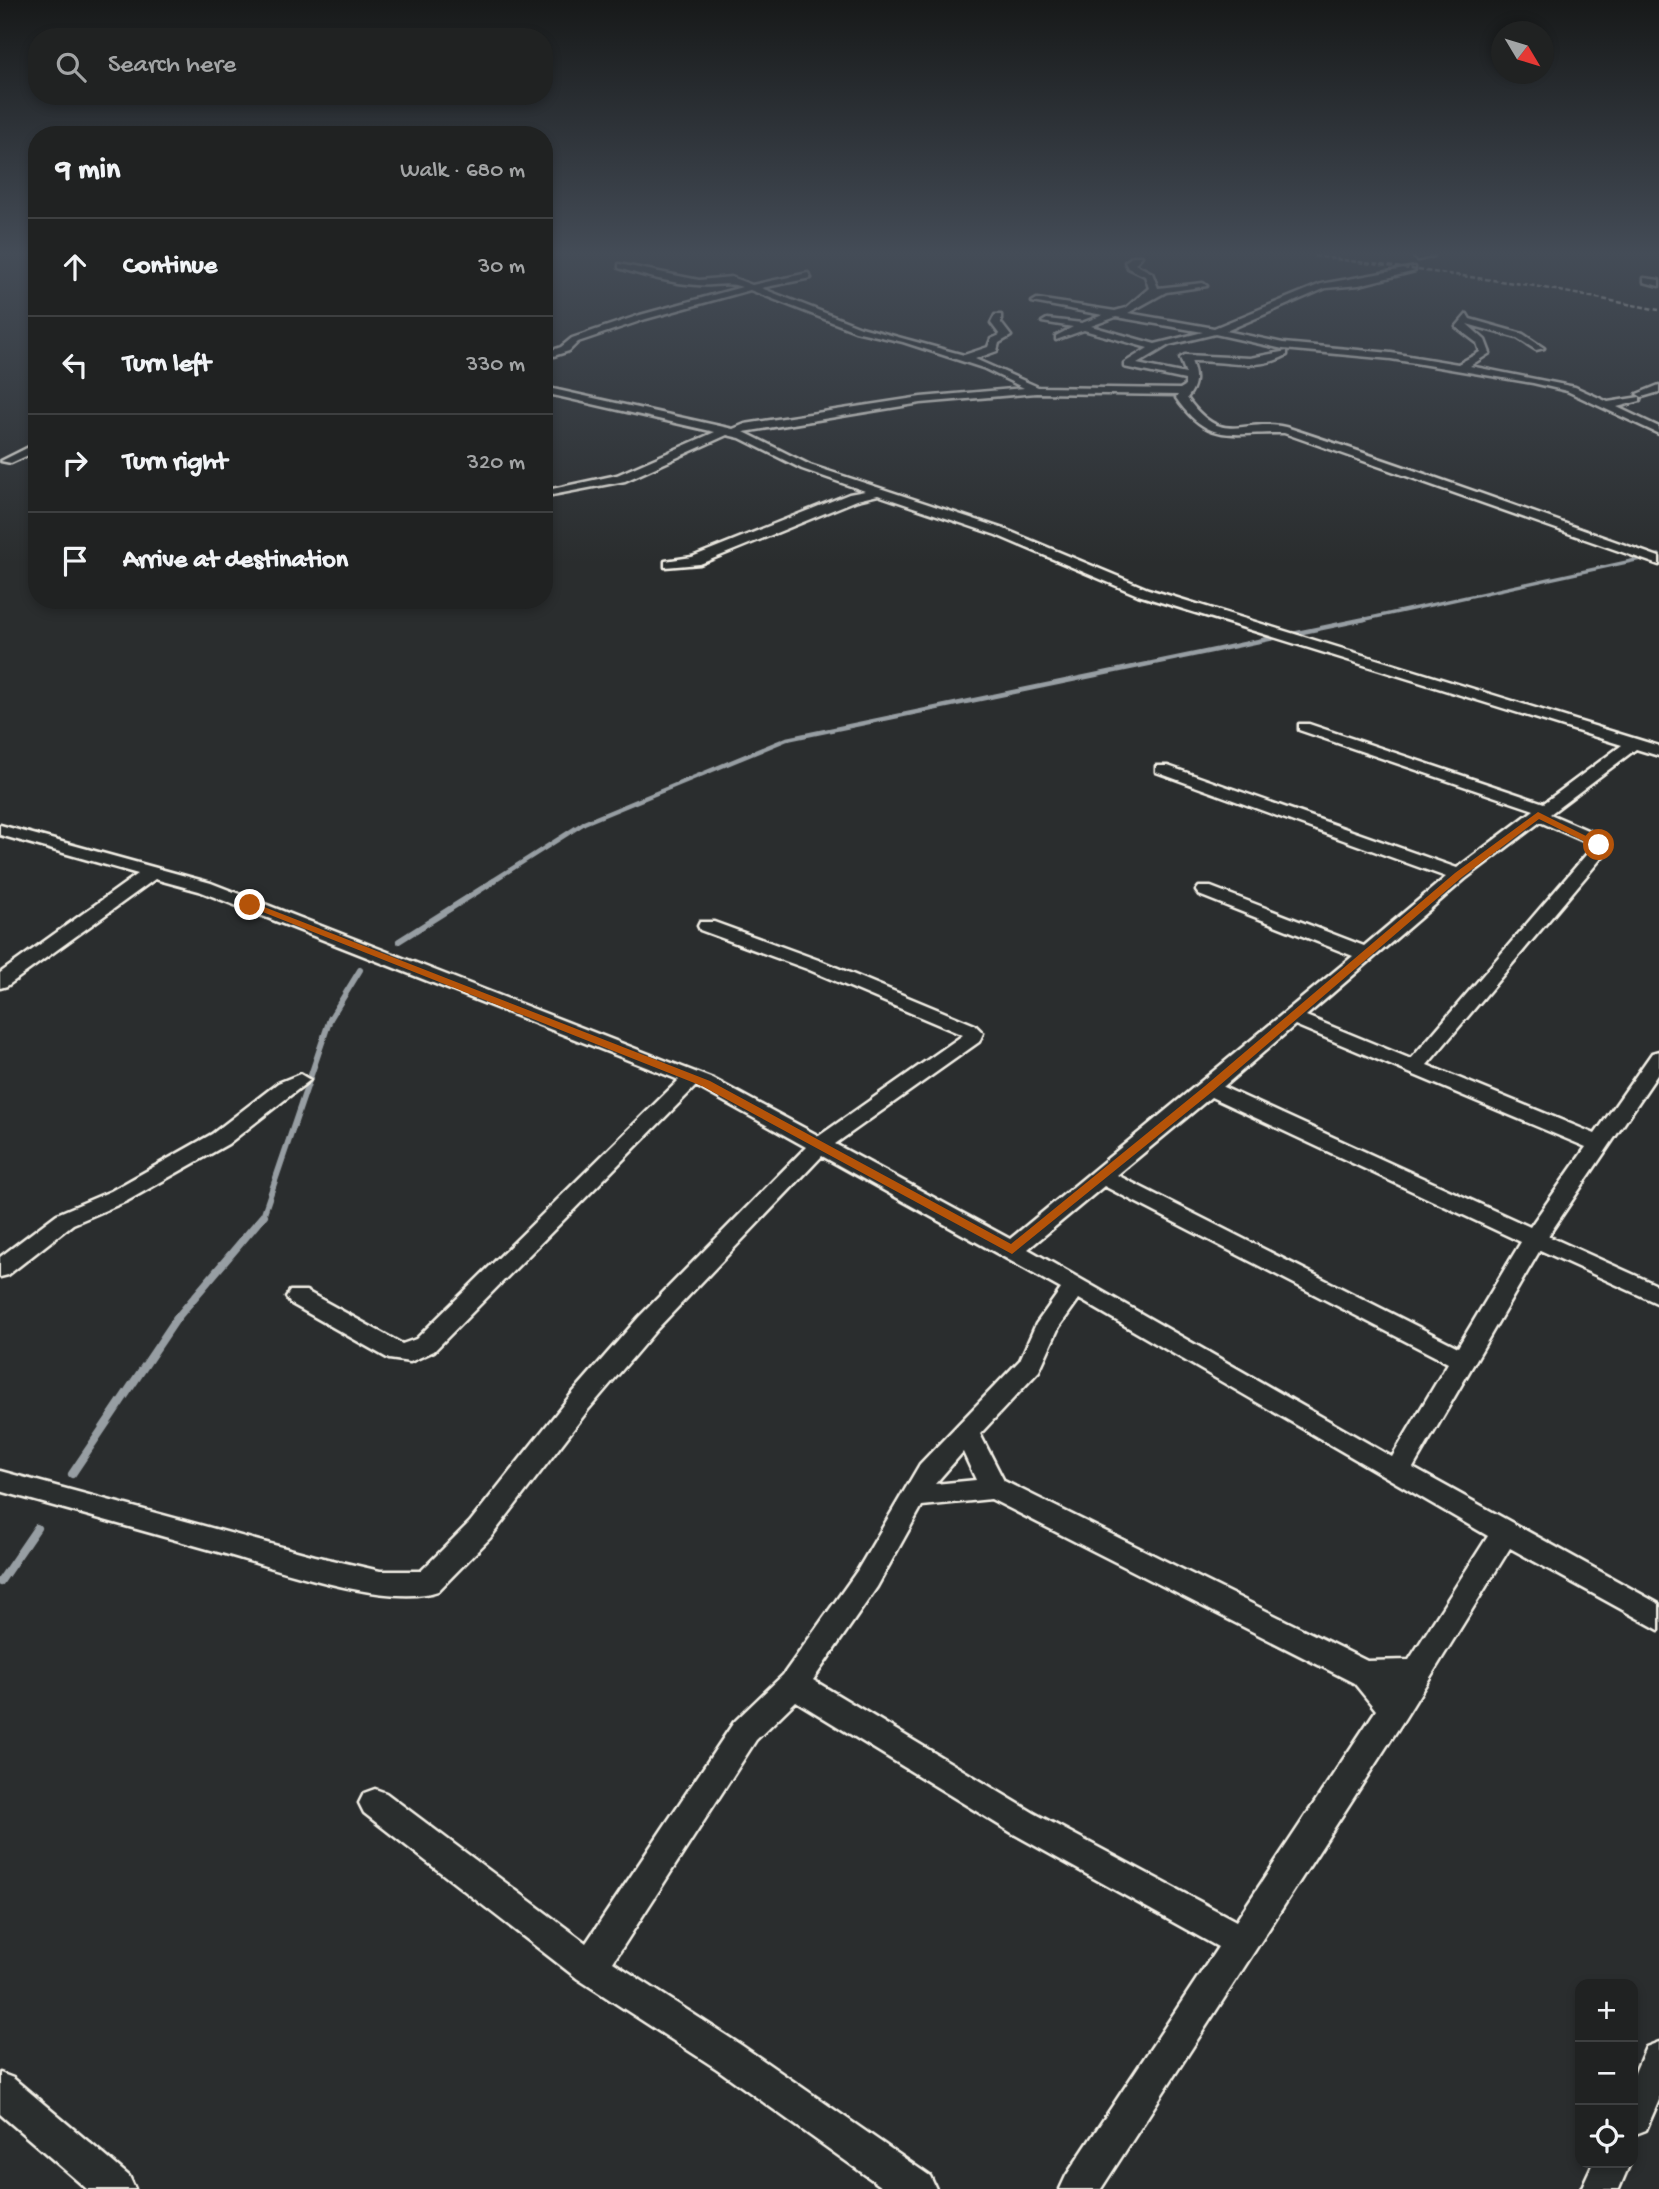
<!DOCTYPE html>
<meta charset="utf-8">
<style>
body{margin:0;font-family:"Gochi Hand",sans-serif;background:#282a2a;color:#f1f3f6}
.controls{position:absolute;right:21px;bottom:21px;display:grid;overflow:hidden;border-radius:14px;box-shadow:0 4px 10px #0003}
.controls button{width:63px;height:63px;display:grid;place-items:center;padding:0;border:0;border-bottom:2px solid #3d3f40;background:#202222;color:#f1f3f6;font:35px sans-serif}
.compass{position:absolute;left:1491px;top:21px;width:63px;height:63px;border-radius:50%;background:#202222;box-shadow:0 4px 10px #0003;rotate:128deg}
.stop{position:absolute;width:21px;height:21px;margin:-16px;border:5px solid #b45309;border-radius:50%;background:#fff}
.stop.end{background:#b45309;border-color:#fff;box-shadow:0 2px 7px #0008}
.list{margin:0;padding:0;list-style:none}
h2{display:flex;justify-content:space-between;align-items:center;height:91px;margin:0;padding:0 28px;font-size:30px}
h2 small{font-size:23px;font-weight:400;color:#a2a4a5}
.list li{display:grid;grid-template-columns:46px 1fr auto;gap:21px;align-items:center;box-sizing:border-box;height:98px;padding:0 28px;border-top:2px solid #3d3f40}
.list b{display:block;font-size:26px;white-space:nowrap}
.list em{font-size:23px;font-style:normal;color:#a2a4a5}
.icon{flex:none;width:38px;height:38px;fill:none;stroke:currentColor;stroke-width:2;stroke-linecap:round;stroke-linejoin:round}
.map{position:relative;flex:none;width:1659px;height:2189px;overflow:hidden}
.search{position:absolute;background:#202222;box-shadow:0 4px 10px #0003;left:28px;top:28px;width:525px;height:77px;display:flex;align-items:center;gap:18px;box-sizing:border-box;padding:0 24px;border-radius:28px;color:#a2a4a5;font-size:26px}
.panel{position:absolute;background:#202222;box-shadow:0 4px 10px #0003;left:28px;top:126px;width:525px;height:483px;border-radius:28px}
.map>svg:first-child{display:block}
.lines{fill:none;stroke-linecap:round;stroke-linejoin:round}
.stream-far3{stroke:#979ea3;stroke-width:3.5}
.stream-far2{stroke:#979ea3;stroke-width:4.5}
.stream-far1{stroke:#979ea3;stroke-width:6}
.stream{stroke:#979ea3;stroke-width:8}
.minor-casing{stroke:#f4f1e8;stroke-width:5}
.minor{fill:#2a2d2e;fill-rule:evenodd}
.rail{stroke:#f4f1e8;stroke-width:2.5;stroke-dasharray:5 2.5;stroke-linecap:butt}
.route{fill:#b45309}
</style>
<div class="map">
<svg width="1659" height="2189" viewBox="0 0 1659 2189">
<rect width="100%" height="100%" fill="#2a2d2e"/>
<filter id="ink" filterUnits="userSpaceOnUse"><feTurbulence type="fractalNoise" baseFrequency=".0143" numOctaves="2"/><feDisplacementMap in="SourceGraphic" scale="14" xChannelSelector="R" yChannelSelector="G"/><feConvolveMatrix kernelMatrix="1 2 1 2 8 2 1 2 1" color-interpolation-filters="sRGB"/></filter>
<g filter="url(#ink)">
<g class="lines">
<polyline class="stream-far3" points="1357,621 1659,555"/>
<polyline class="stream-far2" points="491,882 584,823 787,739 1365,619"/>
<g class="stream-far1">
<polyline points="399,941 494,881"/>
<polyline points="263,1216 330,1019 360,970"/>
</g>
<g class="stream">
<polyline points="72,1474 177,1318 264,1215"/>
<polyline points="0,1582 37,1528"/>
</g>
<g class="minor-casing">
<g id="minor">
<path d="M 1133,256 L 1142,256 L 1135,264 L 1152,273 L 1158,288 L 1203,283 L 1207,286 L 1166,292 L 1128,313 L 1214,328 L 1321,284 L 1415,267 L 1415,271 L 1359,285 L 1326,288 L 1226,331 L 1283,343 L 1391,353 L 1458,364 L 1480,352 L 1477,343 L 1456,327 L 1467,314 L 1470,319 L 1523,334 L 1544,348 L 1536,350 L 1517,338 L 1467,324 L 1485,340 L 1490,353 L 1470,366 L 1575,387 L 1608,402 L 1640,397 L 1640,401 L 1617,407 L 1659,427 L 1659,434 L 1567,391 L 1533,383 L 1391,359 L 1283,349 L 1215,334 L 1169,345 L 1137,364 L 1186,374 L 1180,358 L 1185,355 L 1250,358 L 1287,351 L 1287,355 C 1257,372 1223,360 1191,361 C 1197,376 1197,386 1187,398 C 1225,451 1245,414 1292,429 C 1415,469 1537,514 1659,557 L 1659,565 L 1284,433 C 1233,432 1209,446 1176,398 L 1178,395 L 1036,393 L 921,403 L 744,432 L 810,465 L 1004,529 L 1148,589 L 1659,746 L 1659,756 L 1636,749 L 1550,814 L 1601,836 L 1609,849 L 1427,1065 L 1595,1134 L 1652,1053 L 1659,1051 L 1659,1072 L 1548,1236 L 1659,1286 L 1659,1304 L 1540,1250 L 1413,1468 L 1659,1604 L 1659,1630 L 1510,1548 L 1405,1718 L 1101,2189 L 1060,2189 L 1066,2176 L 1218,1947 L 1012,1833 L 796,1701 L 756,1740 L 613,1962 L 741,2045 L 930,2176 L 936,2189 L 885,2189 L 717,2069 L 578,1979 L 364,1813 L 359,1803 L 364,1793 L 375,1789 L 386,1793 L 586,1943 L 734,1722 L 783,1675 L 857,1571 L 920,1464 L 1020,1360 L 1036,1324 L 1061,1289 L 822,1156 L 657,1329 L 588,1410 L 490,1538 L 438,1591 C 386,1609 270,1566 215,1551 C 144,1531 72,1511 0,1491 L 0,1471 L 315,1556 L 380,1571 L 421,1571 L 470,1522 L 570,1396 L 639,1317 L 806,1147 L 696,1086 L 434,1351 L 410,1362 L 389,1359 L 290,1303 L 286,1297 L 290,1291 L 306,1291 L 402,1344 L 416,1339 L 679,1080 L 199,891 L 155,879 L 7,986 L 0,988 L 0,973 L 138,874 L 0,835 L 0,825 L 211,883 L 713,1079 L 819,1136 L 963,1035 L 807,969 L 700,930 L 698,926 L 700,922 L 714,922 L 821,961 L 975,1025 L 983,1033 L 979,1042 L 835,1144 L 1010,1239 L 1353,956 L 1199,895 L 1196,891 L 1199,887 L 1211,887 L 1364,946 L 1446,877 L 1156,772 L 1156,766 L 1168,766 L 1457,868 L 1534,810 L 1299,730 L 1299,724 L 1309,724 L 1544,803 L 1622,745 L 1138,595 L 996,535 L 878,495 L 857,500 L 700,564 L 665,567 L 665,561 L 692,557 L 849,494 L 865,491 L 802,469 L 740,438 L 727,435 L 625,481 L 552,495 L 552,489 L 617,475 L 715,432 L 544,393 L 544,387 L 733,429 L 745,424 L 921,397 L 1024,388 L 983,368 L 903,342 L 855,331 L 750,290 L 646,319 L 578,342 L 569,351 L 544,359 L 544,353 L 561,347 L 572,338 L 640,315 L 742,287 C 726,281 713,287 697,285 C 670,283 644,276 619,268 L 619,264 L 699,280 L 731,277 L 752,285 L 808,273 L 811,278 L 761,288 L 861,327 L 964,355 L 988,347 L 991,339 L 1000,335 L 991,323 L 995,315 L 1001,315 L 1001,323 L 1011,336 L 999,343 L 997,351 L 975,359 L 1038,387 L 1180,389 L 1185,386 L 1185,380 L 1124,367 L 1124,363 L 1148,348 L 1084,330 L 1056,340 L 1056,336 L 1073,327 L 1042,322 L 1047,319 L 1082,323 L 1103,315 L 1032,302 L 1037,299 L 1115,311 L 1126,308 L 1149,288 L 1145,276 L 1128,268 L 1125,262 ZM 1116,317 L 1203,332 L 1155,344 L 1091,326 ZM 1540,822 L 1588,843 L 1591,849 L 1411,1059 L 1306,1016 L 1465,879 ZM 1295,1025 L 1586,1147 L 1530,1227 L 1223,1087 ZM 1211,1097 L 1521,1242 L 1458,1347 L 1117,1175 ZM 1104,1186 L 1448,1363 L 1392,1457 L 1028,1249 ZM 1079,1299 L 1488,1536 L 1409,1660 L 1367,1661 L 1004,1481 L 980,1434 L 1039,1371 L 1059,1327 ZM 963,1452 L 976,1480 L 935,1484 ZM 991,1499 L 1354,1683 L 1376,1710 L 1236,1921 L 1034,1813 L 813,1680 L 877,1587 L 922,1506 Z"/>
<polygon points="1434,256 1418,260 1414,257 1414,256"/>
<polygon points="1644,278 1659,280 1659,286 1644,282"/>
<polygon points="1659,385 1659,392 1642,397 1637,394"/>
<polygon points="37,443 37,451 11,463 1,461"/>
<polygon points="300,1074 310,1080 228,1144 127,1201 73,1224 8,1275 0,1277 0,1257 57,1214 111,1191 212,1134 278,1083"/>
<polygon points="1659,2042 1659,2100 1646,2130 1633,2135 1633,2077 1646,2047"/>
<polygon points="0,2073 13,2078 129,2176 135,2189 87,2189 0,2114"/>
<polygon points="1593,2163 1630,2163 1619,2189 1581,2189"/>
</g>
</g>
<use href="#minor" class="minor"/>
<polyline class="rail" points="1314,256 1529,285 1659,310"/>
</g>
</g>
<linearGradient id="sky" x2="0" y2="1"><stop stop-color="#171919"/><stop offset="0.45" stop-color="#444c57"/><stop offset="1" stop-color="#444c57" stop-opacity="0"/></linearGradient>
<rect width="1659" height="563" fill="url(#sky)"/>
<polygon class="route" points="1538,812 1604,845 1596,847 1539,819 1462,877 1213,1091 1012,1254 702,1086 245,905 254,903 710,1081 1011,1244 1205,1086 1455,873"/>
</svg>
<div class="controls">
<button>+</button>
<button>−</button>
<button><svg class="icon" aria-label="locate" viewBox="0 0 24 24"><circle cx="12" cy="12" r="6"/><path d="M12 2v4M12 18v4M2 12h4M18 12h4"/></svg></button>
</div>
<svg class="compass" viewBox="-18 -18 36 36"><path d="M0-13l5 13h-10z" fill="#e53935"/><path d="M0 13l5-13h-10z" fill="#a2a4a5"/></svg>
<div class="stop" style="left:1599px;top:845px"></div>
<div class="stop end" style="left:250px;top:905px"></div>
<div class="search"><svg class="icon" aria-label="search" viewBox="0 0 24 24"><circle cx="10" cy="10" r="6"/><path d="M15 15l6 6"/></svg>Search here</div>
<section class="panel">
<h2>9 min<small>Walk · 680 m</small></h2>
<ul class="list">
<li><svg class="icon" aria-label="ahead" viewBox="0 0 24 24"><path d="M12 20V5M6 11l6-6 6 6"/></svg><div><b>Continue</b></div><em>30 m</em></li>
<li><svg class="icon" aria-label="left" viewBox="0 0 24 24"><path d="M17 20v-9H6M10 6l-5 5 5 5"/></svg><div><b>Turn left</b></div><em>330 m</em></li>
<li><svg class="icon" aria-label="right" viewBox="0 0 24 24"><path d="M7 20v-9h11M14 6l5 5-5 5"/></svg><div><b>Turn right</b></div><em>320 m</em></li>
<li><svg class="icon" aria-label="arrive" viewBox="0 0 24 24"><path d="M6 21V4h12l-3 4 3 4H6"/></svg><div><b>Arrive at destination</b></div></li>
</ul>
</section>
</div>
